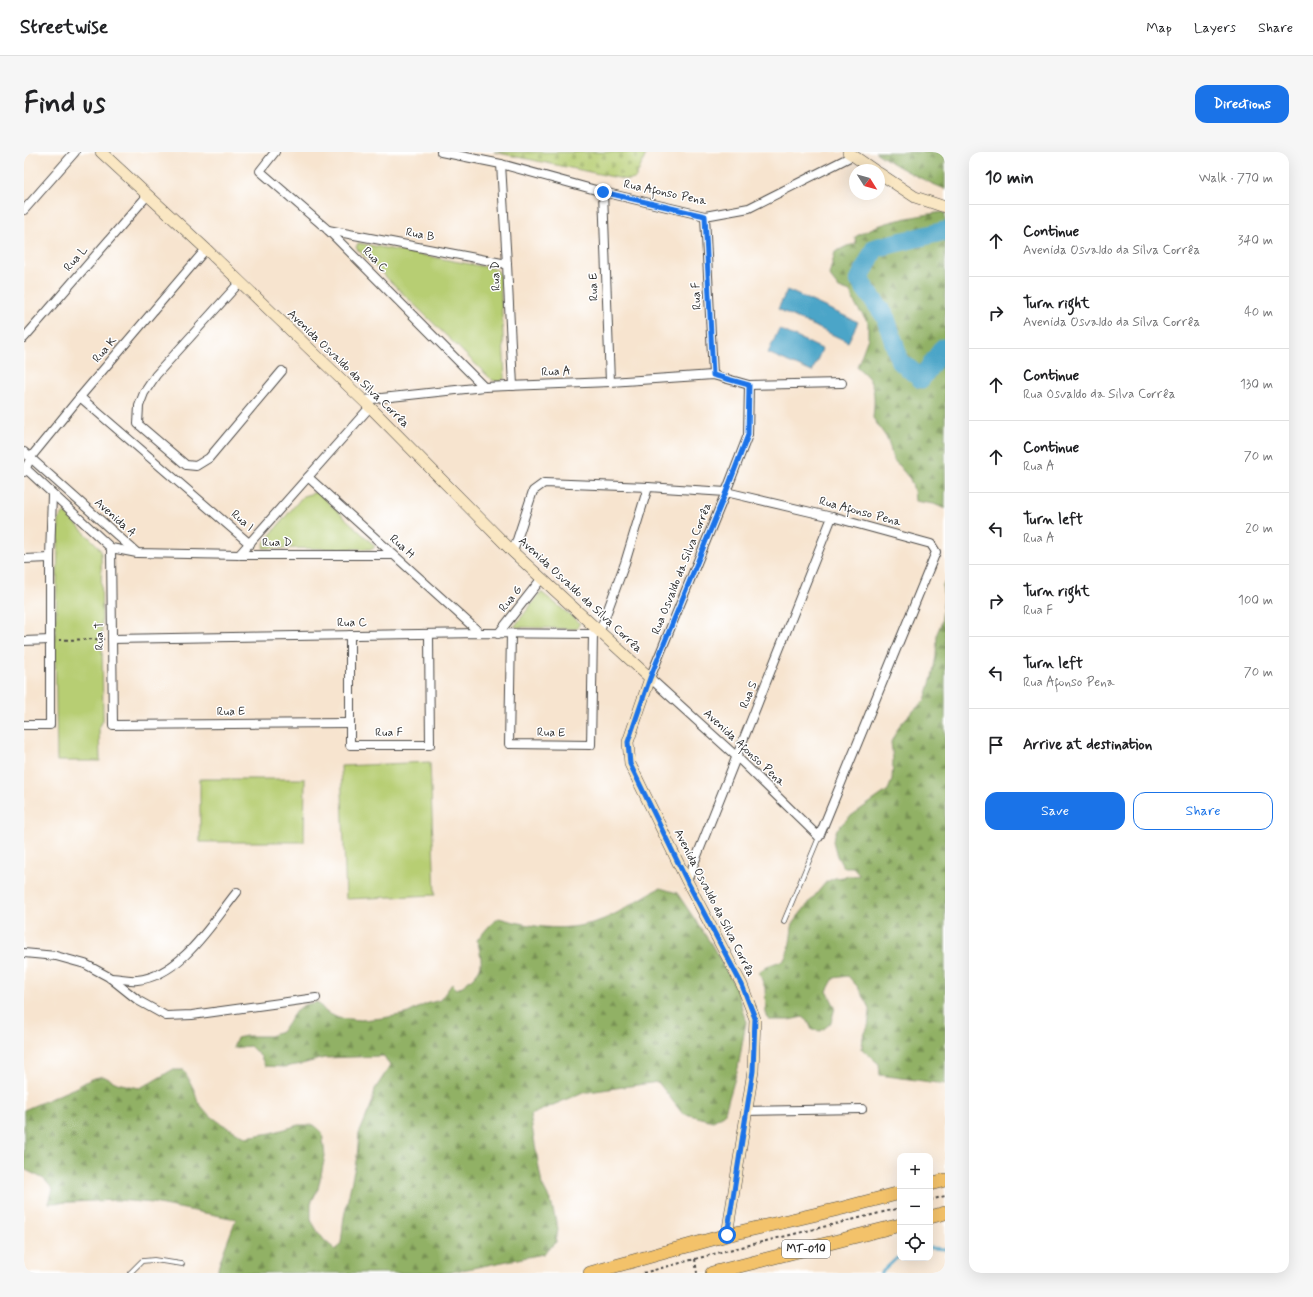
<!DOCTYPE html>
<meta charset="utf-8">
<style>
body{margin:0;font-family:Mynerve,sans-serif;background:#f6f6f6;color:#202124}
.controls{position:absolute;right:12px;bottom:12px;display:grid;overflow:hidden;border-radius:8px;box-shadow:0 4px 16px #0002}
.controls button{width:36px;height:36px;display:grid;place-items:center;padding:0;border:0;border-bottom:1px solid #e0e0e0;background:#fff;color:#202124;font:20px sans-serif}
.compass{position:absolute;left:825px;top:12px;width:36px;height:36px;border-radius:50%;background:#fff;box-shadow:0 4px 16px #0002;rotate:127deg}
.stop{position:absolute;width:12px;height:12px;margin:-9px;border:3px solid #1a73e8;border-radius:50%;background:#fff}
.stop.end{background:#1a73e8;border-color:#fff;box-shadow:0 1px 4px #0008}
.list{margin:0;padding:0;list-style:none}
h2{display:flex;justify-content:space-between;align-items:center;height:52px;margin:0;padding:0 16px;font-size:17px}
h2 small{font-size:13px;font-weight:400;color:#757577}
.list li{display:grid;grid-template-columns:26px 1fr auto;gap:12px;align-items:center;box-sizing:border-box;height:72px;padding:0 16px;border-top:1px solid #e0e0e0}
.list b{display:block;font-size:15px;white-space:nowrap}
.list p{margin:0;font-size:13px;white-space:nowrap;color:#757577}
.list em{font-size:13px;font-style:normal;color:#757577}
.actions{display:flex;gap:8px;padding:12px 16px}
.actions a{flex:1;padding:9px 0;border:1px solid #1a73e8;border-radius:12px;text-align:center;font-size:14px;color:#1a73e8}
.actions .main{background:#1a73e8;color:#fff}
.icon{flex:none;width:22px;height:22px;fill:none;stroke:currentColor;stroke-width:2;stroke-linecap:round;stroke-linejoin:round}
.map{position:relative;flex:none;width:921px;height:1121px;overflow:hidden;border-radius:12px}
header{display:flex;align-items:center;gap:24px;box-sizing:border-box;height:56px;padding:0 20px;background:#fff;border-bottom:1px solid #e0e0e0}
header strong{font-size:19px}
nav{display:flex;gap:22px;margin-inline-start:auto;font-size:14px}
.intro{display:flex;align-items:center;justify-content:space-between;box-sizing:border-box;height:96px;padding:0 24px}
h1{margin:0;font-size:28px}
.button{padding:10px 18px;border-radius:12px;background:#1a73e8;color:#fff;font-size:14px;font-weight:700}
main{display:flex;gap:24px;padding:0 24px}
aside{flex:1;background:#fff;border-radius:12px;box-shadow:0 4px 16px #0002}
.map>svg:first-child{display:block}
.forest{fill:url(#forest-firs);stroke:#5e6e48}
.cemetery{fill:url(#cemetery-stones);stroke:#717c4f}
.park{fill:#b7ce73;stroke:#717c4f}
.water{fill:#4ba5c8;stroke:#3b687a}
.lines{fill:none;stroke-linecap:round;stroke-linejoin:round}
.stream{stroke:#4ba5c8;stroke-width:3}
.river{stroke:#4ba5c8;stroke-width:19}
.lane-casing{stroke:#4a4744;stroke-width:5.5}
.street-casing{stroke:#4a4744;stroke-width:10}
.secondary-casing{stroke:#4a4744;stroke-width:12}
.primary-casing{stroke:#4a4744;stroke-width:14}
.path{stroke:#4a4744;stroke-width:2;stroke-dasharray:3 3;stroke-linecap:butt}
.lane{stroke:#fff;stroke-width:4}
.street{stroke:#fff;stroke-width:8}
.secondary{stroke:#fae7c3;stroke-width:11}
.primary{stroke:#f3c26a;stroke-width:13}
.route{stroke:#1a73e8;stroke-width:5}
.labels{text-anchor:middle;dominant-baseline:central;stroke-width:3;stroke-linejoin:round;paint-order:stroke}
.shield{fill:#fff;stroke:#6b6b6b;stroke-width:1}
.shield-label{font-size:11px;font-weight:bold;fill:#2b2b2b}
.street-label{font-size:12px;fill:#2b2b2b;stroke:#fff}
</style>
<header>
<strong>Streetwise</strong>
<nav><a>Map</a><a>Layers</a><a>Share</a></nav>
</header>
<div class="intro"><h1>Find us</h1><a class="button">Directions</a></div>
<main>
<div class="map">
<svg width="921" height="1121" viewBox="0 0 921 1121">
<defs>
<pattern id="forest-firs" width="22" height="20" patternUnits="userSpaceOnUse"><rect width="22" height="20" fill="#91b165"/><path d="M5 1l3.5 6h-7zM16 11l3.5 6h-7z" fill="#779053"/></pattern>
<pattern id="cemetery-stones" width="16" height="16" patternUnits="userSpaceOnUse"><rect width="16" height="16" fill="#b7ce73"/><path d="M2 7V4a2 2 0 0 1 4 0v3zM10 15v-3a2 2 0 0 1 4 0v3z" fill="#9eb164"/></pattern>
</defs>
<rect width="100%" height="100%" fill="#fff"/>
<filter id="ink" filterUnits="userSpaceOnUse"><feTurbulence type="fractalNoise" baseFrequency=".025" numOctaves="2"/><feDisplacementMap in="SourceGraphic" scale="8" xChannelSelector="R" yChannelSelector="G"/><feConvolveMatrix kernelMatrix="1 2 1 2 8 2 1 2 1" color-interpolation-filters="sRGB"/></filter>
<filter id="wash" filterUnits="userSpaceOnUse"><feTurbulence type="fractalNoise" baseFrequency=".012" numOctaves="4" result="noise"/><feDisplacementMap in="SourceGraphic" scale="16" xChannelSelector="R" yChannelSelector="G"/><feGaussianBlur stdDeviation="0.9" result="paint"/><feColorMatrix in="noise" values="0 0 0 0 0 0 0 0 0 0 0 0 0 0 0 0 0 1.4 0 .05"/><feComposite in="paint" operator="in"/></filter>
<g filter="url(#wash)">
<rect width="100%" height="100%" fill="#f7e4cf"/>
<g class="forest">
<path d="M 851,0 L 921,0 L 921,37 C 896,27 874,15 851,0 Z"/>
<path d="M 918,60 L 921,61 L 921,357 L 910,352 L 891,349 L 890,338 L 886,327 L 869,307 L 864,288 L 849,266 C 850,254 852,240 846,229 C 844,224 837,219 833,215 L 844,186 L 844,170 L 832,154 L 826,140 L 815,136 L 805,123 L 811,100 L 823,94 L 832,92 L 831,85 C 856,69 888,65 918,60 Z"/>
<path d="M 921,430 L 921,932 L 856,923 L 855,912 L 838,897 L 839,885 L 844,875 L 846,860 L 841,847 L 833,834 L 824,824 L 810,826 L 803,839 L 811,855 L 807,871 L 797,879 L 788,878 L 784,869 L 779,865 L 765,868 L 745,868 L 742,861 L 741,836 L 735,820 L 743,814 L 760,808 C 764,801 766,792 767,784 C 768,777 767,775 771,768 L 802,730 L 811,726 L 836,723 L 829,715 L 819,715 L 813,704 L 809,689 L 813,677 L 824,666 L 864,638 L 868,628 L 869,608 L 867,590 L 875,574 L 884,564 L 901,548 L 908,525 L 912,504 L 913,481 L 917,472 L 920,445 L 918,434 Z"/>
<path d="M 636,736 L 653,741 L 686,790 L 712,835 L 722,870 L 714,916 L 700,963 L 689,969 L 658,961 L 634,930 L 557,941 L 506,963 L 518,1033 L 527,1050 L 534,1077 L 532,1090 L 519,1102 L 423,1121 L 193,1121 L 196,1109 L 212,1067 L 129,1051 L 93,1048 L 25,1051 L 29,1037 L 20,1027 L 0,1017 L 0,958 L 53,935 L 67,927 L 79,924 L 93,931 L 115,936 L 126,931 L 148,918 L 160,918 L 171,940 L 174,950 L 184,962 L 198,972 L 221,985 L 247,981 L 275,973 L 290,973 L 298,980 L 301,1004 L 294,1037 L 287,1051 L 287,1068 L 294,1080 L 301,1089 L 312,1098 L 317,1091 L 320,1065 L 333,1005 L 335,982 L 348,951 L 351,937 L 366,914 L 360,904 L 300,906 L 278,912 L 260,915 L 241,914 L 237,905 L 226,894 L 209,896 L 213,886 L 222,884 L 246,884 L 257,880 L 272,859 L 280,853 L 293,850 L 302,860 L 314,866 L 337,868 L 359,866 L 382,862 L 402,852 L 416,848 L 428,832 L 433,837 C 440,834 453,823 456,816 C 459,809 455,795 453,788 L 466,773 L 475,766 C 511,776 544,781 580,767 C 600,759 617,745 636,736 Z"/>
</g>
<polygon class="cemetery" points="470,0 623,0 611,27 604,28"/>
<g class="park">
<polygon points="334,91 472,117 476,122 481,226 475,230 468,228 332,96"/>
<polygon points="293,340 351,394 349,397 239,396 241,389 279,344"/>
<polygon points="40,360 72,392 77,399 79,568 75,576 76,609 33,609 31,488 35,367"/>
<polygon points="517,440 556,471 552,477 490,475"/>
<polygon points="406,610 411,743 322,747 317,614"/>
<polygon points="176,627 281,627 280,690 176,690"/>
</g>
<g class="water">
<polygon points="763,138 834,170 824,190 754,157"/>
<polygon points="755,177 798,197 788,220 744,201"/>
</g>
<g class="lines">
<g class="stream">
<polyline points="906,1096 921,1097"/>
<polyline points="857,1121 873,1106 876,1105"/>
</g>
<polyline class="river" points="921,79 851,96 835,128 861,164 876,209 897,227 919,196 921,197"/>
</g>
</g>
<g filter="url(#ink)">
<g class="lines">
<g class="lane-casing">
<g id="lane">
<polyline points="760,769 795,685"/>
<polyline points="106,1121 118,1109 130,1108 158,1112"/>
</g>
</g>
<g class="street-casing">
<g id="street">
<polyline points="251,0 236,19 304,78 460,235"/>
<polyline points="417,0 477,12 579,40 681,64 725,56 828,4"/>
<polyline points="477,12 483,112 489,234"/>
<polyline points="579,40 586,230"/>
<polyline points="0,58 51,0"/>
<polyline points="681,64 689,223"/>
<polyline points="304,78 483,112"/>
<polyline points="216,130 132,223 120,241 115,254 114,272 162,313 172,314 185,306 258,219"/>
<polyline points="0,186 123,44"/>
<polyline points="56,245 226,392"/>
<polyline points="339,248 460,235 586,230 689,223 725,233 818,231"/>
<polyline points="0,300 112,400"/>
<polyline points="0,315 87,396 113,401 215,403 368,403"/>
<polyline points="0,320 7,305 56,245 182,97"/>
<polyline points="284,325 456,481"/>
<polyline points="87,396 89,573 325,571"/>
<polyline points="489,400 509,339 520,331 624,335 702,340 808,365 907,392 912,400 795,685 713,605 626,526 702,340 724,283 725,233"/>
<polyline points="215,403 346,255"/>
<polyline points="0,407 26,406"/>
<polyline points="474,482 518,426"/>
<polyline points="487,482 485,592 567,593 569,482"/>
<polyline points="326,483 326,593 406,593 405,483"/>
<polyline points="88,487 456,481 569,482 576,479 601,411 624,335"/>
<polyline points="0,489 26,488"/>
<polyline points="0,573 26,573 26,406 28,342"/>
<polyline points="663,729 808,365"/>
<polyline points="0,801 32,804 61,812 85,825 115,849 142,864 168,863 292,846"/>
<path d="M 86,826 C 94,826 104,829 113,828 C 157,824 188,771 213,740"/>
<polyline points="722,959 838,957"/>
</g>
</g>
<g class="secondary-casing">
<g id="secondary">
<polyline points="77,0 182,97 346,255 489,400 626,526 604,590 606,612 663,729 718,833 731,867 729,919 703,1083"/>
<polyline points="824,0 850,18"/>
<polyline points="855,21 891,45 921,55"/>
</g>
</g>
<g class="primary-casing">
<g id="primary">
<polyline points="906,1032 921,1028"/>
<polyline points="906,1065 921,1061"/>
<polyline points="566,1121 703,1083 819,1056 876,1041"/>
<polyline points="688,1121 876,1073"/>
</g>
</g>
<g class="path">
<polyline points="35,488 81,487"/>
<polyline points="906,1048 921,1044"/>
<polyline points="671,1107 673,1121"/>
<polyline points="619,1121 701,1099 876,1056"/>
</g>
<use href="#lane" class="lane"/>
<use href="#street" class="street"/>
<use href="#secondary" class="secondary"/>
<use href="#primary" class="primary"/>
</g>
</g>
<g class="lines" filter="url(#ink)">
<polyline class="route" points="579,40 681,64 689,223 725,233 724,283 702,340 626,526 604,590 606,612 663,729 718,833 731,866 729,919 703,1083"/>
</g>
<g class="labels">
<rect class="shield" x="758" y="1088" width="48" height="18" rx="3"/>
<g class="shield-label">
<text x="782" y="1097">MT-010</text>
</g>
<g class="street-label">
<text transform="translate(641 41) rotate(12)">Rua Afonso Pena</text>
<text transform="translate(396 83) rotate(11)">Rua B</text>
<text transform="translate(52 107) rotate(-49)">Rua L</text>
<text transform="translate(351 108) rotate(45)">Rua C</text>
<text transform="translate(472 124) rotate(-93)">Rua D</text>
<text transform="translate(570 135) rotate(-92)">Rua E</text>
<text transform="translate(673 144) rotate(-93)">Rua F</text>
<text transform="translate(81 198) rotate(-49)">Rua K</text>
<text transform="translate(324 217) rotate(44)">Avenida Osvaldo da Silva Corrêa</text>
<text transform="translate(532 220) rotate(-3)">Rua A</text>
<text transform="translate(836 360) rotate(15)">Rua Afonso Pena</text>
<text transform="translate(91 366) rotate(42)">Avenida A</text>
<text transform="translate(218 369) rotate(41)">Rua I</text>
<text x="253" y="391">Rua D</text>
<text transform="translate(378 395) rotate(42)">Rua H</text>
<text transform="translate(658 417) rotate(-68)">Rua Osvaldo da Silva Corrêa</text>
<text transform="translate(556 443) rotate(43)">Avenida Osvaldo da Silva Corrêa</text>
<text transform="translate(487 447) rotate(-52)">Rua G</text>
<text transform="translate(328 471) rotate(-1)">Rua C</text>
<text transform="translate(76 484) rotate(-90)">Rua T</text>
<text transform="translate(725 543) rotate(-69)">Rua S</text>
<text transform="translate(207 560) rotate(-1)">Rua E</text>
<text x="365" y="581">Rua F</text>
<text transform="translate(527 581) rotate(1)">Rua E</text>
<text transform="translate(720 596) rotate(43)">Avenida Afonso Pena</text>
<text transform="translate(690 751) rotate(63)">Avenida Osvaldo da Silva Corrêa</text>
</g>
</g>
</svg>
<div class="controls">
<button>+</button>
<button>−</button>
<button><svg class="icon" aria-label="locate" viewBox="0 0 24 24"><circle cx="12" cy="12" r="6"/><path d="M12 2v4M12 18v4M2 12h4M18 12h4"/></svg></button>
</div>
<svg class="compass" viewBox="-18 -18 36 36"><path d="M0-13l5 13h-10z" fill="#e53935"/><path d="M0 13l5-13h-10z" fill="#757577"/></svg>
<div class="stop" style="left:703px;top:1083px"></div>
<div class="stop end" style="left:579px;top:40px"></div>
</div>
<aside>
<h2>10 min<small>Walk · 770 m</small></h2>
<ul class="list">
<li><svg class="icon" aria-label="ahead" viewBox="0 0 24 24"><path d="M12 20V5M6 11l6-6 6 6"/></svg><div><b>Continue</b><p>Avenida Osvaldo da Silva Corrêa</p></div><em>340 m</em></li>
<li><svg class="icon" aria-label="right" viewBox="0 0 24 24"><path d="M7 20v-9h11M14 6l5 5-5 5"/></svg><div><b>Turn right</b><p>Avenida Osvaldo da Silva Corrêa</p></div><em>40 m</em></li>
<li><svg class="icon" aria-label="ahead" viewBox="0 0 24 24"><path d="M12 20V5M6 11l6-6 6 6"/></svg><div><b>Continue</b><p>Rua Osvaldo da Silva Corrêa</p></div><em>130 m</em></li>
<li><svg class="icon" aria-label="ahead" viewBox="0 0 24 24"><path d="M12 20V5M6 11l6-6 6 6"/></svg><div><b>Continue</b><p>Rua A</p></div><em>70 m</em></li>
<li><svg class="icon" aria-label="left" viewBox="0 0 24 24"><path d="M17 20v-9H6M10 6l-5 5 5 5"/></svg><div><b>Turn left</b><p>Rua A</p></div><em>20 m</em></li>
<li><svg class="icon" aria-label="right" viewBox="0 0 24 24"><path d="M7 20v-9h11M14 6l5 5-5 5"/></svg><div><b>Turn right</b><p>Rua F</p></div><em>100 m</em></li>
<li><svg class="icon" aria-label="left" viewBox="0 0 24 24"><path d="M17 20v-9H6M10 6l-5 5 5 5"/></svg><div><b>Turn left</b><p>Rua Afonso Pena</p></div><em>70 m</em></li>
<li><svg class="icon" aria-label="arrive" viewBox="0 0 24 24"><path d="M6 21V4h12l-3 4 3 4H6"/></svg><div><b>Arrive at destination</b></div></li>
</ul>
<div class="actions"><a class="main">Save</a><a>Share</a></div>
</aside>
</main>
